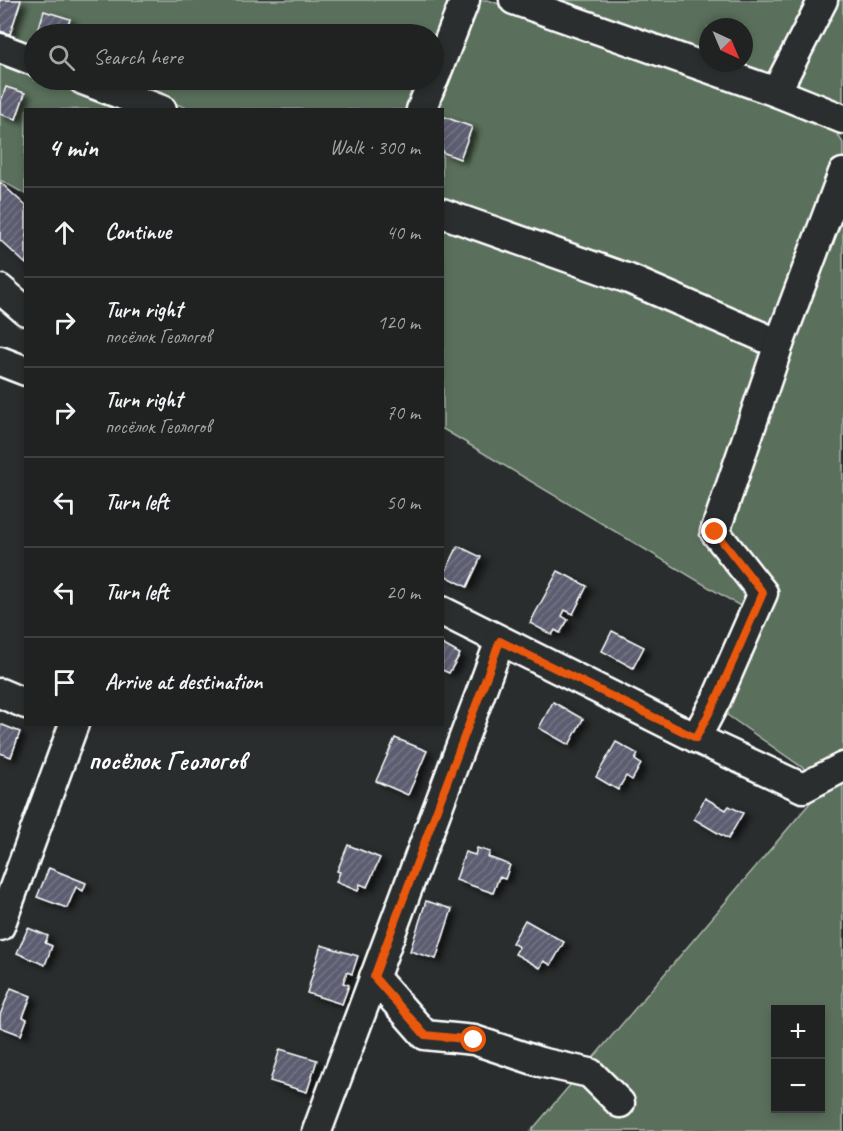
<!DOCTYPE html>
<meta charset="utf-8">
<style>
body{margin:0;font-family:Caveat,sans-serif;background:#2d2f2f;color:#f1f3f6}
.controls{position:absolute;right:18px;bottom:18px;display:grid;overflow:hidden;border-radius:0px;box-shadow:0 3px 9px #0003}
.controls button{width:54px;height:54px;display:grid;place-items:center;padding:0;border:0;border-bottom:2px solid #3d3f40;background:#202222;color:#f1f3f6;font:30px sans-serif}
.compass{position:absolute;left:699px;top:18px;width:54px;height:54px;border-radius:50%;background:#202222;box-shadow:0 3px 9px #0003;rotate:136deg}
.stop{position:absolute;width:18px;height:18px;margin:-14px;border:4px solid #ea580c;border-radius:50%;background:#fff}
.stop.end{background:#ea580c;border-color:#fff;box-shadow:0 2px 6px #0008}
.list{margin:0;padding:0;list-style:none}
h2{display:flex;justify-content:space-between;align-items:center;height:78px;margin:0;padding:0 24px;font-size:26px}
h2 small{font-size:20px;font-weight:400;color:#a2a4a5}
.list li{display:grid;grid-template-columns:39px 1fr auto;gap:18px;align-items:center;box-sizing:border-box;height:90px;padding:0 24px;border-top:2px solid #3d3f40}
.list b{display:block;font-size:22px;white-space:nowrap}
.list p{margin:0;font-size:20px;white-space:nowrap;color:#a2a4a5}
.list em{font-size:20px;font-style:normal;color:#a2a4a5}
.icon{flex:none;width:33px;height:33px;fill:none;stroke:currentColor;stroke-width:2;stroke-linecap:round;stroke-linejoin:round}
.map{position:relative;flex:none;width:843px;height:1131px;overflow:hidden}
.search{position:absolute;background:#202222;box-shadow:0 3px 9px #0003;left:24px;top:24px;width:420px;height:66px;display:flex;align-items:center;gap:15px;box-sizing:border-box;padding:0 21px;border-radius:33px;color:#a2a4a5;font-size:22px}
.panel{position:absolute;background:#202222;box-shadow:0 3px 9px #0003;left:24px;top:108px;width:420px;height:618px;border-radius:0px}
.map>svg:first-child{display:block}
.green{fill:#5a705b;stroke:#acb8ad;stroke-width:1.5;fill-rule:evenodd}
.building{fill:url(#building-hatch);stroke:#fff;stroke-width:1.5;filter:url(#shadow)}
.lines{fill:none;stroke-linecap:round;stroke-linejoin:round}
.minor-casing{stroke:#fff;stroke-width:33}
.minor{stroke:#2a2d2e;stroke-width:28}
.route{stroke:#ea580c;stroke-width:8}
.labels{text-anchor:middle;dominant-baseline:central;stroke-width:4.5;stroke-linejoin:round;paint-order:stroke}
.neighbourhood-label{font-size:27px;font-weight:bold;fill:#fff;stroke:#2a2d2e}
</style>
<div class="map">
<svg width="843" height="1131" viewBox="0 0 843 1131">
<defs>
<pattern id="building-hatch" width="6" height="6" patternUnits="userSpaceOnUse" patternTransform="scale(1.5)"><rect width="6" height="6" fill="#5b5d6f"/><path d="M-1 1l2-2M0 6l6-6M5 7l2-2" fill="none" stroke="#747585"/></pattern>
<filter id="shadow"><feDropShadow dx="6" dy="4" stdDeviation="3" flood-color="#0009"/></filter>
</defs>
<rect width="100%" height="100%" fill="#2a2d2e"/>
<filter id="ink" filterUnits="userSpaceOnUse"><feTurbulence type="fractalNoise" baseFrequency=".0167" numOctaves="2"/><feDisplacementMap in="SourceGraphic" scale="12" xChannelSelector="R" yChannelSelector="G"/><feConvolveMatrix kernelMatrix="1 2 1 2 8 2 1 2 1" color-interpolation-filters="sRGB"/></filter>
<g filter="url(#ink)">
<g class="green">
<polygon points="0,0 455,0 434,51 434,34 34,34 34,53 0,40"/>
<path d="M 474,0 L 488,0 L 834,128 L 843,143 L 843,1131 L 531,1131 L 826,784 L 710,703 L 742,607 L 443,429 L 442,110 L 432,110 ZM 776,1010 L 820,1010 L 820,1108 L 776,1108 Z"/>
<polygon points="550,0 810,0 772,77 732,63 744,63 744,27 708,27 708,55"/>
<polygon points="831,0 843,0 843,108 786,87"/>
<polygon points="0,62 34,75 34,80 46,80 124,109 26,110 25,194 0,180"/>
<polygon points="108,80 422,80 409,110 190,109"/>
</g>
<g class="building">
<polygon points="0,0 21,0 10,34 0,31"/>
<polygon points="44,11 70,19 66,34 37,34"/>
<polygon points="93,28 109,34 90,34"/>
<polygon points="6,87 25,93 16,119 0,114 0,104"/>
<polygon points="442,116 472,127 460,159 442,152"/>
<polygon points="0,182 26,206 26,264 0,240"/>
<polygon points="458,546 481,557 467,587 444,575"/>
<polygon points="558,571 587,586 573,614 565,610 562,616 568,620 560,633 555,630 552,635 530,623"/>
<polygon points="612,631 644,647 633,668 602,651"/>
<polygon points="442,644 460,654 449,673 442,670"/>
<polygon points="553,702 583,719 569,745 539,728"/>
<polygon points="0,724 20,732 11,757 0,753"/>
<polygon points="395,738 427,751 408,795 376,781"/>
<polygon points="616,742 638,754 635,760 641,764 632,780 626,776 618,790 596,777"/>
<polygon points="705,798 726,810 729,806 743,813 728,839 694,819"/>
<polygon points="348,845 380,858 367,887 360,884 358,891 336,882 340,872 337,871"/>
<polygon points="477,848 490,852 488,857 510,865 505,879 499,877 493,893 456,880 465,852 475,855"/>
<polygon points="49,868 86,883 83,891 76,887 67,908 37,897"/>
<polygon points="426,901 452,909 436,959 410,951"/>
<polygon points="525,920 564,942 551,965 544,961 540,968 515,954 519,947 512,943"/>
<polygon points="28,928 48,936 45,943 52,946 45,965 17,953"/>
<polygon points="321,945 358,956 352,974 347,972 343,983 349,985 342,1004 307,993"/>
<polygon points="11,988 31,996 23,1017 27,1019 21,1035 0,1027 0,1015"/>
<polygon points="280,1049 317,1060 307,1092 270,1081"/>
</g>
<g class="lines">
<g class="minor-casing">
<g id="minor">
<polyline points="514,0 776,92 843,119"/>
<polyline points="0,48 34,61"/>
<polyline points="434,79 465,0"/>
<polyline points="83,80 162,110"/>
<polyline points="776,92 823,0"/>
<polyline points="421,110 433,80"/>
<polyline points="442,213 629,279 779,344"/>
<polyline points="0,289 26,311"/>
<polyline points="0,361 26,371"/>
<polyline points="442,611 696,738 803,788 843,767"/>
<polyline points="0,693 26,704"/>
<polyline points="696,738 716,700 763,593 715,532 779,344 843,173"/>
<polyline points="0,926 74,724"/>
<polyline points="374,977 425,1035 474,1040 540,1062 590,1073 620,1103"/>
<polyline points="317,1131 500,641"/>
</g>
</g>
<use href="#minor" class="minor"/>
</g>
</g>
<g class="lines" filter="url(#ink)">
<polyline class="route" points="474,1040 425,1035 374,977 500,641 696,738 716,700 763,593 715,532"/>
</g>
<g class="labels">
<g class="neighbourhood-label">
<text x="167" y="760">посёлок Геологов</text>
</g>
</g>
</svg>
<div class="controls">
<button>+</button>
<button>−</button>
</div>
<svg class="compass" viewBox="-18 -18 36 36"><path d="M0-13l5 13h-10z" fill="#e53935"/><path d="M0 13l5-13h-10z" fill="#a2a4a5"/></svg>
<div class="stop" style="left:474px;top:1040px"></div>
<div class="stop end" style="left:715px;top:532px"></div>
<div class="search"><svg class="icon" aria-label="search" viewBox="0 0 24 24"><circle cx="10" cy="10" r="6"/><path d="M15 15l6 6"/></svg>Search here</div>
<section class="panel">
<h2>4 min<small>Walk · 300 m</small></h2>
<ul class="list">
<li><svg class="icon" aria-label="ahead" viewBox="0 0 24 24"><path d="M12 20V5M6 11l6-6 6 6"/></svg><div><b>Continue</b></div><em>40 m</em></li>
<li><svg class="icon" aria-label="right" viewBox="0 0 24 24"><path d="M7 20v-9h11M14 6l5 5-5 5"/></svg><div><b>Turn right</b><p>посёлок Геологов</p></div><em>120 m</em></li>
<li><svg class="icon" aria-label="right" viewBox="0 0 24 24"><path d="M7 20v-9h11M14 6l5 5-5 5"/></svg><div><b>Turn right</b><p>посёлок Геологов</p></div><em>70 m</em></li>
<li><svg class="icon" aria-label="left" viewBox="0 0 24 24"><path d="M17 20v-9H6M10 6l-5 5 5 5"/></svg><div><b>Turn left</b></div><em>50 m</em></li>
<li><svg class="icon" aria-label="left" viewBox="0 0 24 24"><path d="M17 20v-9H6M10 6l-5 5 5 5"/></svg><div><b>Turn left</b></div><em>20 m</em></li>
<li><svg class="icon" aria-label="arrive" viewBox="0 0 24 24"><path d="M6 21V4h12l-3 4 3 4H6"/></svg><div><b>Arrive at destination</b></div></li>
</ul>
</section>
</div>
